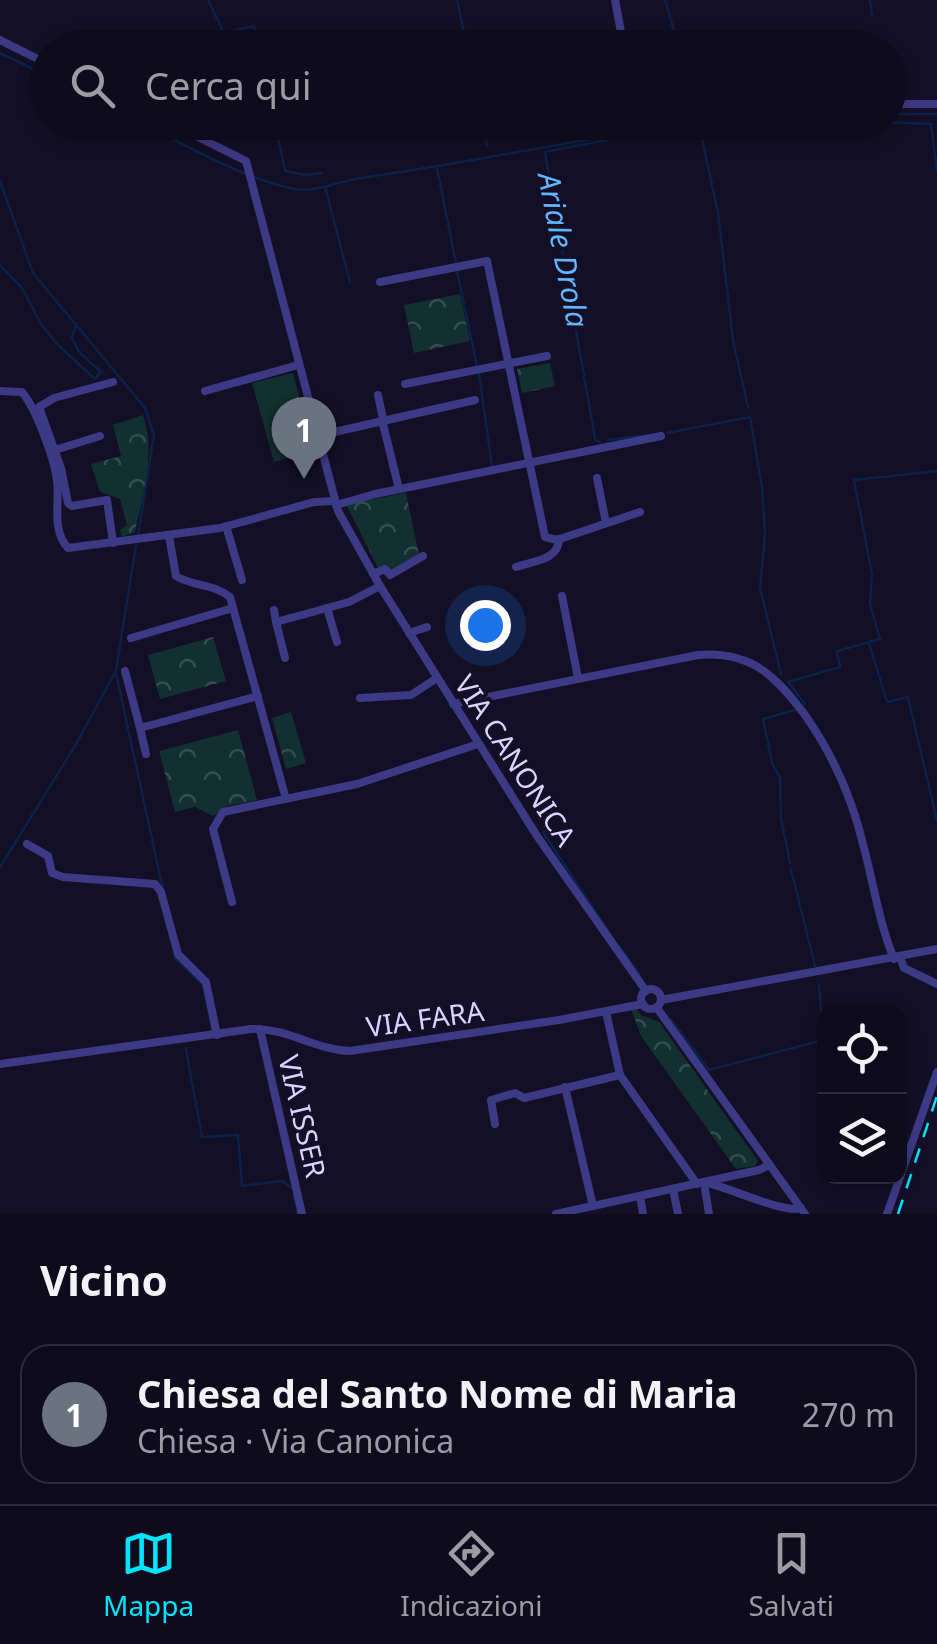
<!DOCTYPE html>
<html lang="it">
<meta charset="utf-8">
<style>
body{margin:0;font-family:"Noto Sans",sans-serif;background:#1c1929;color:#f1f3f6}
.controls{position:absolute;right:30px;bottom:30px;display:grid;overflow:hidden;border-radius:20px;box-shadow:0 5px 15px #0003}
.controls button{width:90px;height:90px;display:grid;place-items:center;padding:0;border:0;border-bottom:2px solid #2e2b3b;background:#0e0b1c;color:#f1f3f6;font:50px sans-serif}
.you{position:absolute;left:485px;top:625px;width:35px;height:35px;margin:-25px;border:8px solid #fff;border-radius:50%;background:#1a73e8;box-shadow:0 0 0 15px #1a73e833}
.badge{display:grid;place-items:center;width:65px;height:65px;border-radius:50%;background:#00e5ff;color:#fff;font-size:32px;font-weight:700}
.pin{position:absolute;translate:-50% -82px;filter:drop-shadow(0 2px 5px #0008)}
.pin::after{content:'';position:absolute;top:52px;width:35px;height:30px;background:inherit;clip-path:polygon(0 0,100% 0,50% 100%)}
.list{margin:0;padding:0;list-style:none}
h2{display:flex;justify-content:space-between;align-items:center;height:130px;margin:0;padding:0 40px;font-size:42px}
h2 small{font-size:32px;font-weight:400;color:#9b9ba3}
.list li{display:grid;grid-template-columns:65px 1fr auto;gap:30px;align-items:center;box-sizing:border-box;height:140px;margin:0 20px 20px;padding:0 20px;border:2px solid #2e2b3b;border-radius:30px}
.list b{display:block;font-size:38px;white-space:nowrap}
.list p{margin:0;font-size:32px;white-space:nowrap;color:#9b9ba3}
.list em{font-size:32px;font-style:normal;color:#9b9ba3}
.icon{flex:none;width:55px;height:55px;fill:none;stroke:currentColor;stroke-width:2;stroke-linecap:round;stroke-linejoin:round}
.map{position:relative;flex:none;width:937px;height:1214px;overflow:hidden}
.search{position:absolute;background:#0e0b1c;box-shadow:0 5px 15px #0003;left:30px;right:30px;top:30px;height:110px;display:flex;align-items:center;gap:25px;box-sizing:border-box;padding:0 35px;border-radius:55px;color:#9b9ba3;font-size:38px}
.sheet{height:290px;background:#0e0b1c}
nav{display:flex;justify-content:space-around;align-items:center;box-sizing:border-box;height:140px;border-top:2px solid #2e2b3b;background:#0e0b1c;font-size:28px;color:#9b9ba3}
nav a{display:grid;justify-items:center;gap:5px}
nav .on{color:#00e5ff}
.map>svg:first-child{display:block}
.park{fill:url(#park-crowns)}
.pitch{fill:#12302f}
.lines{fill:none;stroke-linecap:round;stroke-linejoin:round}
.stream{stroke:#0c2248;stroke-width:2.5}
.minor{stroke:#3d3a85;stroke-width:8}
.rail{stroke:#00e5ff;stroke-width:2.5;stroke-dasharray:15 12;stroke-linecap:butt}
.labels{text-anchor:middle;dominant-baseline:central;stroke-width:8;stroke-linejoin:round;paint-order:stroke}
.street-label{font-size:28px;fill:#d9d4ff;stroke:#130f26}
.water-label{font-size:30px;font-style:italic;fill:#62b6ff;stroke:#130f26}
</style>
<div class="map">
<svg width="937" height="1214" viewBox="0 0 937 1214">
<defs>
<pattern id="park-crowns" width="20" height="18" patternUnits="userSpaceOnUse" patternTransform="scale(2.5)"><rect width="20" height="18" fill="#12302f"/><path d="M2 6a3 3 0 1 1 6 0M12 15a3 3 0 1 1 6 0" fill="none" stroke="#344d4e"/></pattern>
</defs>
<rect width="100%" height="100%" fill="#130f26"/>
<g class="park">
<polygon points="460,294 470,341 414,353 404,305"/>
<polygon points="550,363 555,386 522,393 517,369"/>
<path d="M 143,415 C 156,453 143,494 135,532 L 122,537 L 120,530 L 127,525 L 120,499 L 100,492 L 91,464 L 121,456 L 113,425 Z"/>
<polygon points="406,493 419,555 390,572 385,567 378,568 346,504"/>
<polygon points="213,637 226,681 160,699 148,655"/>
<polygon points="291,712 306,763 286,769 272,718"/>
<polygon points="238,730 257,800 227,806 213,816 195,807 175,812 159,751"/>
<polygon points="635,1008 641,1015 659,1022 758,1161 755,1166 736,1169 641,1036 631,1009"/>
</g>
<polygon class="pitch" points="293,373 313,450 274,462 252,383"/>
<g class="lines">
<g class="stream">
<polyline points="208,0 224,33 254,26 258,48"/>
<polyline points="457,0 467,48"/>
<polyline points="665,0 679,48"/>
<polyline points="870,0 872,16"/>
<polyline points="872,40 873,48"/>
<polyline points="184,48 223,33"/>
<polyline points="0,53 48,76"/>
<polyline points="890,114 937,114"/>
<path d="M 140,122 C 188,147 241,177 294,189 C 314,193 340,181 361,178 C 469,162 576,142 683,122"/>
<polyline points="275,122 285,171 306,175 322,173"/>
<polyline points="482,122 487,146"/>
<polyline points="883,122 931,124 937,171"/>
<polyline points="699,126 718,212 733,340 748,407"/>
<polyline points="437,168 456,263"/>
<polyline points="0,181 33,273 145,408 154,435 138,535"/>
<polyline points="325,187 350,282"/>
<polyline points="0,265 22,288 41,324 59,346 95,379 101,372 79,352 72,338 75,327"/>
<polyline points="457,271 477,366"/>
<polyline points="479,374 492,466"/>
<polyline points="667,433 750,417 762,487 765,535 760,588 781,674"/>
<polyline points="608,440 648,435"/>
<polyline points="600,442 595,439 545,152 698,122"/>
<polyline points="869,643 887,702 908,697 937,821"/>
<polyline points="116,673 163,890"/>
<polyline points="805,704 788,682 840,667 837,651 880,639 870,604 872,574 854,480 937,471"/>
<polyline points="543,832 614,940"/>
<polyline points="790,863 781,818 780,778 772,763 763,719 795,710"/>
<polyline points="0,867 75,746 116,671 136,545"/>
<polyline points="791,869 815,966"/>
<polyline points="619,946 639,974"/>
<polyline points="174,957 203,985 212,1028"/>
<polyline points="671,1019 709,1070 823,1040 819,984"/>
<polyline points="186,1049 202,1137 238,1135 242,1186 282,1181 292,1188"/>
<polyline points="294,1196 298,1214"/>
</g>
<g class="minor">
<polyline points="615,0 624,48"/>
<polyline points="0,40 48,64"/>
<polyline points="890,104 937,104"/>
<polyline points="168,122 246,161 338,511 380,586 537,836 646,991"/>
<polyline points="380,282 487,261 545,537 557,540 640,512"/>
<polyline points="113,382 54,398 39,407 61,468 68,503 72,506 107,500 113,543"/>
<polyline points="405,384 547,356"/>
<path d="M 0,391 L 22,392 C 36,409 54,457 57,480 C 60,502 51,530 68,548 L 220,528 L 314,502 L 334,501"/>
<polyline points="205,391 298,365"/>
<polyline points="378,395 383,419"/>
<polyline points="382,420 399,489"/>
<polyline points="317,436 475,400"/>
<polyline points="55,450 100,436"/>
<polyline points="597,478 606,523"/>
<polyline points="336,505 375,494 661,436"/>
<polyline points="226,526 242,580"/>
<path d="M 169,536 L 176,576 C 193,587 213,583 230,597 L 286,799"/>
<path d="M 516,567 C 533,561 559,560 559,539"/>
<polyline points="373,574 385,569 390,575 423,556"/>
<polyline points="562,596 578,678"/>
<polyline points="327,608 337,642"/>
<polyline points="274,610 276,622 349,602 380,586"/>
<polyline points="276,622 285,658"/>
<polyline points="409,633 427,627"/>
<polyline points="131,638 233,608"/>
<polyline points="125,671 140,728 258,696"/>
<polyline points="360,698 411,695 437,678"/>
<path d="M 453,704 L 698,655 C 751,651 775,675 805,715 C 833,755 853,800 864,848 C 874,886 879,922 894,959"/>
<polyline points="140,728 146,754"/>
<polyline points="27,844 48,856 52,873 63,877 155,884 161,892 178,954 206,982 217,1035"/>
<polyline points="232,902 213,829 223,812 357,784 478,744"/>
<polyline points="900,957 904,968 937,984"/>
<circle cx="651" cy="999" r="10"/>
<polyline points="661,1000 937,949"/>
<polyline points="657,1008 805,1214"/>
<polyline points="606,1012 620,1075 697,1184"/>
<polyline points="260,1029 302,1214"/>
<path d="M 0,1064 L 251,1029 C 289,1028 315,1050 350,1051 L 559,1020 L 643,1004"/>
<polyline points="565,1087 593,1206"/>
<polyline points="495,1124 491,1100 515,1093 524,1098 620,1075"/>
<polyline points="704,1182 709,1214"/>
<path d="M 708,1183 C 730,1188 785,1214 801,1208"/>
<polyline points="673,1189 678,1214"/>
<polyline points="640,1196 643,1214"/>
<polyline points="556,1214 759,1170 769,1165"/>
<polyline points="887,1214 937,1072"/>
</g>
<polyline class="rail" points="898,1214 937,1096"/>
</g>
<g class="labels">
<g class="street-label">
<text transform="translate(516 760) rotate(57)">VIA CANONICA</text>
<text transform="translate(425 1018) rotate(-8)">VIA FARA</text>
<text transform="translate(303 1116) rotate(77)">VIA ISSER</text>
</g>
<g class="water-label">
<text transform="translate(564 250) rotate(79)">Ariale Drola</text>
</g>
</g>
</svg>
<div class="controls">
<button><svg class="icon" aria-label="locate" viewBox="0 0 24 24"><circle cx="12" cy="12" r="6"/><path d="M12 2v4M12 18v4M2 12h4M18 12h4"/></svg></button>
<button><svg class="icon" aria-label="layers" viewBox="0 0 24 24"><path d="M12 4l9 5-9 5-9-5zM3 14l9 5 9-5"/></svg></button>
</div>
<div class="you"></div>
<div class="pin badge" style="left:304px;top:479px;background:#6b7280">1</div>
<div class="search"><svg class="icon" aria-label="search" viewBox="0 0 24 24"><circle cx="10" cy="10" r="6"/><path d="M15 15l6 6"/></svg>Cerca qui</div>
</div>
<section class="sheet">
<h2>Vicino<small></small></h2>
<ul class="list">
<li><span class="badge" style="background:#6b7280">1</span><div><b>Chiesa del Santo Nome di Maria</b><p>Chiesa · Via Canonica</p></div><em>270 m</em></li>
</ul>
</section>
<nav>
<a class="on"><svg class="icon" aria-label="map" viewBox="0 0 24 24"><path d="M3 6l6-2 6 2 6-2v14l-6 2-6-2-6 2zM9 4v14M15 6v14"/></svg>Mappa</a>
<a><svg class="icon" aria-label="directions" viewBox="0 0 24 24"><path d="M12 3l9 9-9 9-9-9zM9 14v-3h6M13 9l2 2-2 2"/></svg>Indicazioni</a>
<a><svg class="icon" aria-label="saved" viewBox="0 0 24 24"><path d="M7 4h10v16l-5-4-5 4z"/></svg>Salvati</a>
</nav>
